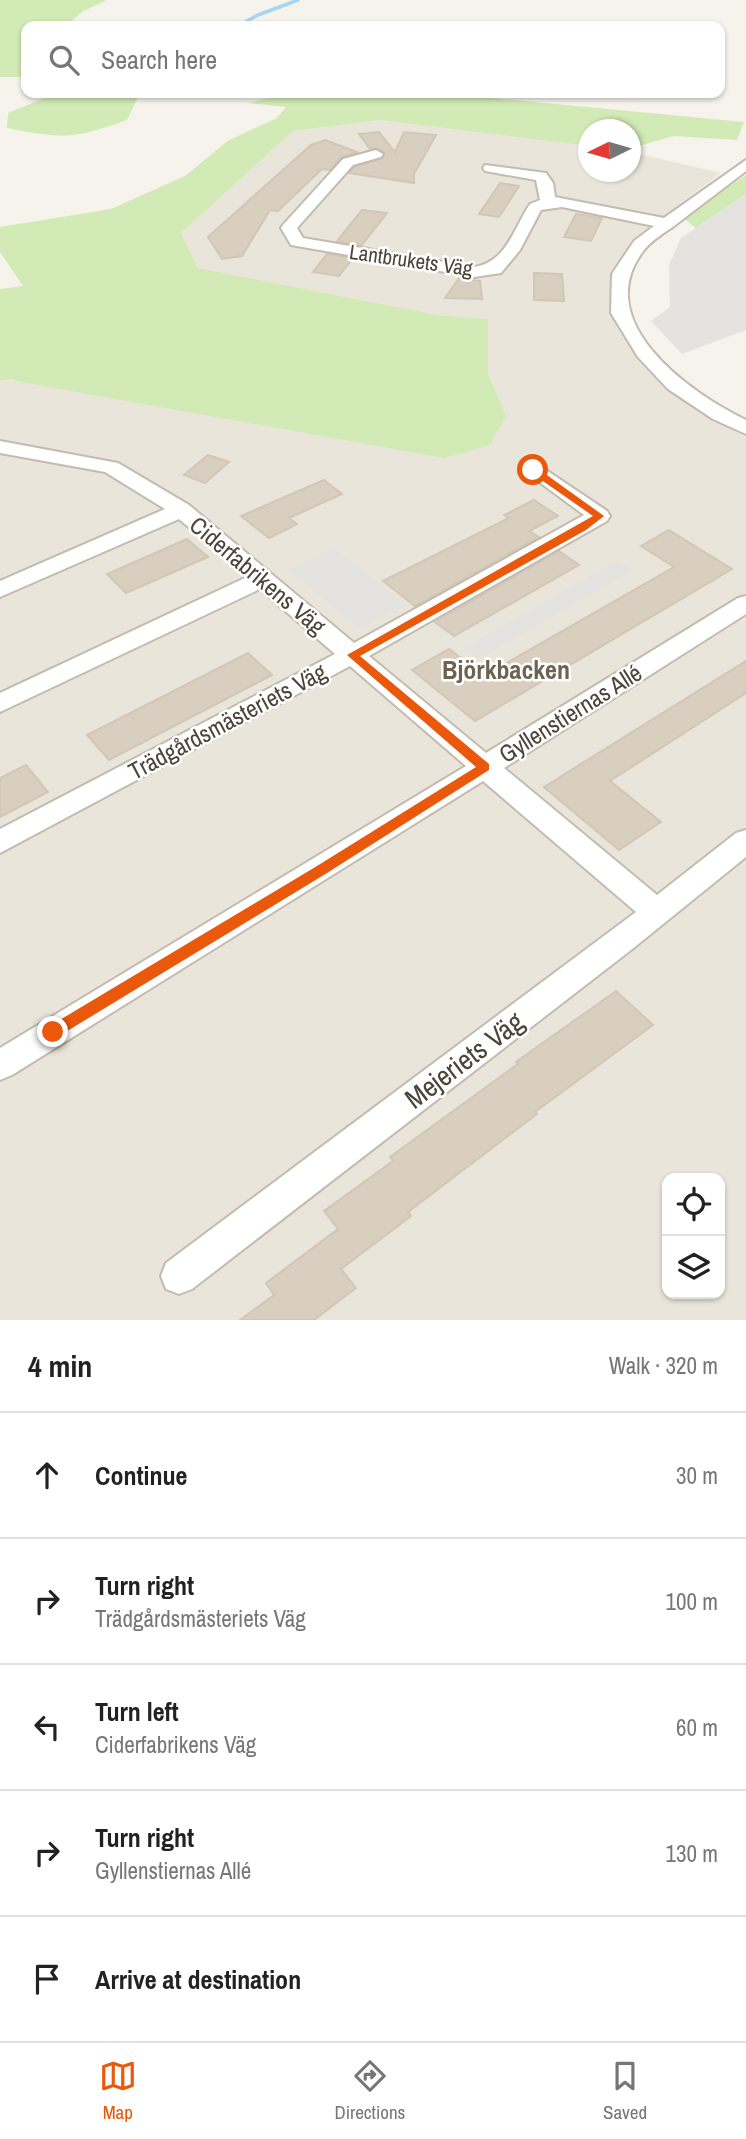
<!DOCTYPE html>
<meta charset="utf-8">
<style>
body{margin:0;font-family:"Archivo Narrow",sans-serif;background:#f6f6f6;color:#222}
.controls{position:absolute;right:21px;bottom:21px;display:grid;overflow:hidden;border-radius:14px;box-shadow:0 2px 5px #0004}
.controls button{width:63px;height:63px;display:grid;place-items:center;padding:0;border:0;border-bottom:2px solid #e0e0e0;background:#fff;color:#222;font:35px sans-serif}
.compass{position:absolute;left:578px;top:119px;width:63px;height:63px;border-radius:50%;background:#fff;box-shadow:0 2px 5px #0004;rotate:265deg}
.stop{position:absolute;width:21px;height:21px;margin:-16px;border:5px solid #ea580c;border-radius:50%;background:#fff}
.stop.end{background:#ea580c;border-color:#fff;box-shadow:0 2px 7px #0008}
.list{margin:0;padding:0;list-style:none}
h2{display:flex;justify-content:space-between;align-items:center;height:91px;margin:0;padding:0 28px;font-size:30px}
h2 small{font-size:23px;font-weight:400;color:#767676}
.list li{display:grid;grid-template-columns:46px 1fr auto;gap:21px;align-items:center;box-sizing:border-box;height:126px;padding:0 28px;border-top:2px solid #e0e0e0}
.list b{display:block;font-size:26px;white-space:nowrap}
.list p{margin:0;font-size:23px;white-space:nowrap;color:#767676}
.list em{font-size:23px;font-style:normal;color:#767676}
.icon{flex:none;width:38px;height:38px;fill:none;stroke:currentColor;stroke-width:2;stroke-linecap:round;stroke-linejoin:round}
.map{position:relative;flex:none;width:746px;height:1320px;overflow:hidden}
.search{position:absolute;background:#fff;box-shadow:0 2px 5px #0004;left:21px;right:21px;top:21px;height:77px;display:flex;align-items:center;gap:18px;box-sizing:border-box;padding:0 24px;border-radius:14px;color:#767676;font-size:26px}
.sheet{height:721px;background:#fff}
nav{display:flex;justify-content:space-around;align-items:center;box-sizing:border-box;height:98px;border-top:2px solid #e0e0e0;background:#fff;font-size:19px;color:#767676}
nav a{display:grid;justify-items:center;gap:4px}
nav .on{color:#ea580c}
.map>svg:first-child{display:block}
.residential{fill:#eae5da;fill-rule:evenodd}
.green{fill:#d2eab5}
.parking{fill:#e5e3e0}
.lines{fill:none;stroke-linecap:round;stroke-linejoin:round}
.stream{stroke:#a9d4f2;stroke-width:3.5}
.building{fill:#d8cfc1;stroke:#d3c7b4;stroke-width:2}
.minor-casing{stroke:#c2bbae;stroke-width:4}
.minor{fill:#fff;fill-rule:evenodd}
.route{fill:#ea580c}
.labels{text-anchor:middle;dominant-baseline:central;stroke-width:5;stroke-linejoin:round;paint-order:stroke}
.far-street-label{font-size:21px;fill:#4b4439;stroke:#fff}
.street-label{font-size:24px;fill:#4b4439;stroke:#fff}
.neighbourhood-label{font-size:26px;font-weight:bold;fill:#6e6250;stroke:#fff}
.near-street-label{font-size:28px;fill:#4b4439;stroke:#fff}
</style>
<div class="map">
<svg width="746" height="1320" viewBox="0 0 746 1320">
<rect width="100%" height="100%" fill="#f6f3ec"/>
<path class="residential" d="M 380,120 L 588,146 L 588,172 L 630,172 L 631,152 L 721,173 L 631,241 L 610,276 L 611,313 L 649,372 L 706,416 L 746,437 L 746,1320 L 0,1320 L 0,380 L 506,415 L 488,374 L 488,319 L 438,315 L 198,268 L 181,233 L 293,131 ZM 667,1178 L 720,1178 L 720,1294 L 667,1294 Z"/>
<g class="green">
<polygon points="0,0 107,0 82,12 69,23 69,26 26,26 26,77 0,77"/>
<path d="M 57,93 L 139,95 L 127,120 C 73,139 64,139 7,128 L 8,113 Z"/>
<polygon points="276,96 491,98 744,122 737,140 674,136 631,148 630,130 588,130 588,146 380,120 293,131 181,233 198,268 438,315 488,319 488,374 506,415 490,445 444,458 11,380 0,380 0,289 23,286 0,252 0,227 111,209 185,176 229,140 277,118 286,107 248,103"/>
<polygon points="746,175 746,194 696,228 682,217"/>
</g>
<g class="parking">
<polygon points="746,194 746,330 682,354 651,321 670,307 669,265 681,238"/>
<polygon points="334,548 407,605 360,629 289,570"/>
<polygon points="618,560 633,570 479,659 464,648"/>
</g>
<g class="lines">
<polyline class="stream" points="238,26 258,15 298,0"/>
</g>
<g class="building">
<polygon points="379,132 395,152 404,132 436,135 414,174 414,183 349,173 354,167 383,158 384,152 377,148 370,149 359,134"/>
<polygon points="325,140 357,152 341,157 330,170 322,169 278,211 270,210 242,256 222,259 208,237 311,145"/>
<polygon points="500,183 519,186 499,217 479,214"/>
<polygon points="362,210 387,213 362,245 337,241"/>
<polygon points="576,214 602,218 591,241 564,237"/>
<polygon points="327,254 353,258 339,276 313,272"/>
<polygon points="534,273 562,274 564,301 534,300"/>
<polygon points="459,278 480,281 482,299 445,298"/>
<polygon points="208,455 229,462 205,483 184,475"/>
<polygon points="324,480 342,494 289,518 297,524 269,538 241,516"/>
<polygon points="534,500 558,516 529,531 539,537 415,606 383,581 509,518 504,515"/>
<polygon points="669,530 732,569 475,721 412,670 449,649 484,676 674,567 641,546"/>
<polygon points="187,539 208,557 126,593 107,574"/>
<polygon points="559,551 579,565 454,636 435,622"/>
<polygon points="248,653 272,675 109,760 87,735"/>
<polygon points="746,661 746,693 610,781 661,822 619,850 544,787"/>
<polygon points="26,765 48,792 0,817 0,778"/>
<polygon points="616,991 653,1025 535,1112 537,1114 408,1212 411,1216 341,1269 356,1288 314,1320 240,1320 274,1295 266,1283 338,1229 324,1211 393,1161 390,1157 518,1064 516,1062"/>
</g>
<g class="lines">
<g class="minor-casing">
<g id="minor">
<path d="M 376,150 L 383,154 L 381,157 L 353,165 L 297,228 L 303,238 L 474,267 C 507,262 513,229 530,204 L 540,200 L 536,180 L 485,171 L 483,168 L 485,165 L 546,173 L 553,183 L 555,197 L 664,218 L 746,160 L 746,171 C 722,189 698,208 674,226 C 664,233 652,240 644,250 C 589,321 688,392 746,420 L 746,434 L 713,419 L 668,389 L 638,357 L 611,313 L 612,274 L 634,241 L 654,226 L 562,207 L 541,210 L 520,250 L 501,273 L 474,277 L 291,245 L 281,228 L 283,225 L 343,159 Z"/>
<polygon points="0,441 118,463 189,505 354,643 584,515 523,470 526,466 540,466 607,511 610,516 607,521 369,656 486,753 738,598 746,596 746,614 504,768 657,895 736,833 746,830 746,857 631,950 192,1289 179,1294 166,1289 161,1276 166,1263 636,912 483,781 12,1075 0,1080 0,1048 466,766 350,666 0,853 0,829 335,654 260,589 0,712 0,693 247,577 179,519 0,597 0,581 165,509 105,472 0,453"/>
</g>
</g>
<use href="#minor" class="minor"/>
</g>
<polygon class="route" points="530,468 537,468 604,516 586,530 360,656 489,764 489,770 327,873 59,1036 48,1036 46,1032 48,1027 317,866 476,767 347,655 593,516 530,472"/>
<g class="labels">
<g class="far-street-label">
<text transform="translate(411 260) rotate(8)">Lantbrukets Väg</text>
</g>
<g class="street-label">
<text transform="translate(258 575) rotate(40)">Ciderfabrikens Väg</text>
<text transform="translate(570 713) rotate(-32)">Gyllenstiernas Allé</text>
<text transform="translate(227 721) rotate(-28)">Trädgårdsmästeriets Väg</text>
</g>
<g class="neighbourhood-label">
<text x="506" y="669">Björkbacken</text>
</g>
<g class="near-street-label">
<text transform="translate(464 1060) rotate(-37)">Mejeriets Väg</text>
</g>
</g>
</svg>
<div class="controls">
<button><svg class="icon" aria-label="locate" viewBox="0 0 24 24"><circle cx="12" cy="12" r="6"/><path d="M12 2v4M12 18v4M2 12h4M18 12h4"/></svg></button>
<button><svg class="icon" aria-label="layers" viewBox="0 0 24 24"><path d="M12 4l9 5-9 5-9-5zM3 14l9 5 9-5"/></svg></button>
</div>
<svg class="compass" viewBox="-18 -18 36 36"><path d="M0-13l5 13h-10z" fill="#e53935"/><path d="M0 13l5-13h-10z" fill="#767676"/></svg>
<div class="stop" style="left:533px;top:470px"></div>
<div class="stop end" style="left:53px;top:1032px"></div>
<div class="search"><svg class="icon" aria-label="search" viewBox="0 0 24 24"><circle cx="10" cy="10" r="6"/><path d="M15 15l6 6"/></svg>Search here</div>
</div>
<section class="sheet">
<h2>4 min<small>Walk · 320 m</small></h2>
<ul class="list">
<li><svg class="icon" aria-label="ahead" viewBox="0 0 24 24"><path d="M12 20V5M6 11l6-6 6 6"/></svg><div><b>Continue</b></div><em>30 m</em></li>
<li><svg class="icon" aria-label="right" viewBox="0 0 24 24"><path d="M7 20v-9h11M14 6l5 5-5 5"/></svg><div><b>Turn right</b><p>Trädgårdsmästeriets Väg</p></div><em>100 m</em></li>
<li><svg class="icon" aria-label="left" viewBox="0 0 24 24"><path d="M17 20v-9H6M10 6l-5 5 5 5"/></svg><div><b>Turn left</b><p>Ciderfabrikens Väg</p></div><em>60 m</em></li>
<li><svg class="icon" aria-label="right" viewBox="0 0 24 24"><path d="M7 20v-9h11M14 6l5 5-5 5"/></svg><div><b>Turn right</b><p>Gyllenstiernas Allé</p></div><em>130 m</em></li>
<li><svg class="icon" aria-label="arrive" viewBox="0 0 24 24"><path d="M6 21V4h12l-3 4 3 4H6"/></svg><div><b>Arrive at destination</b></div></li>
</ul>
</section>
<nav>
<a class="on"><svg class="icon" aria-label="map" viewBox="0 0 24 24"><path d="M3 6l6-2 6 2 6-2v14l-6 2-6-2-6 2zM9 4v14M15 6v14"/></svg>Map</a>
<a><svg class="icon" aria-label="directions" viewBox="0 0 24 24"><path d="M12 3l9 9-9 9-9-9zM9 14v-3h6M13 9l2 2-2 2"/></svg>Directions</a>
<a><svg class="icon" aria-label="saved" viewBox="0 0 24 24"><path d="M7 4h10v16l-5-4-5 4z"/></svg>Saved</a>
</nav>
